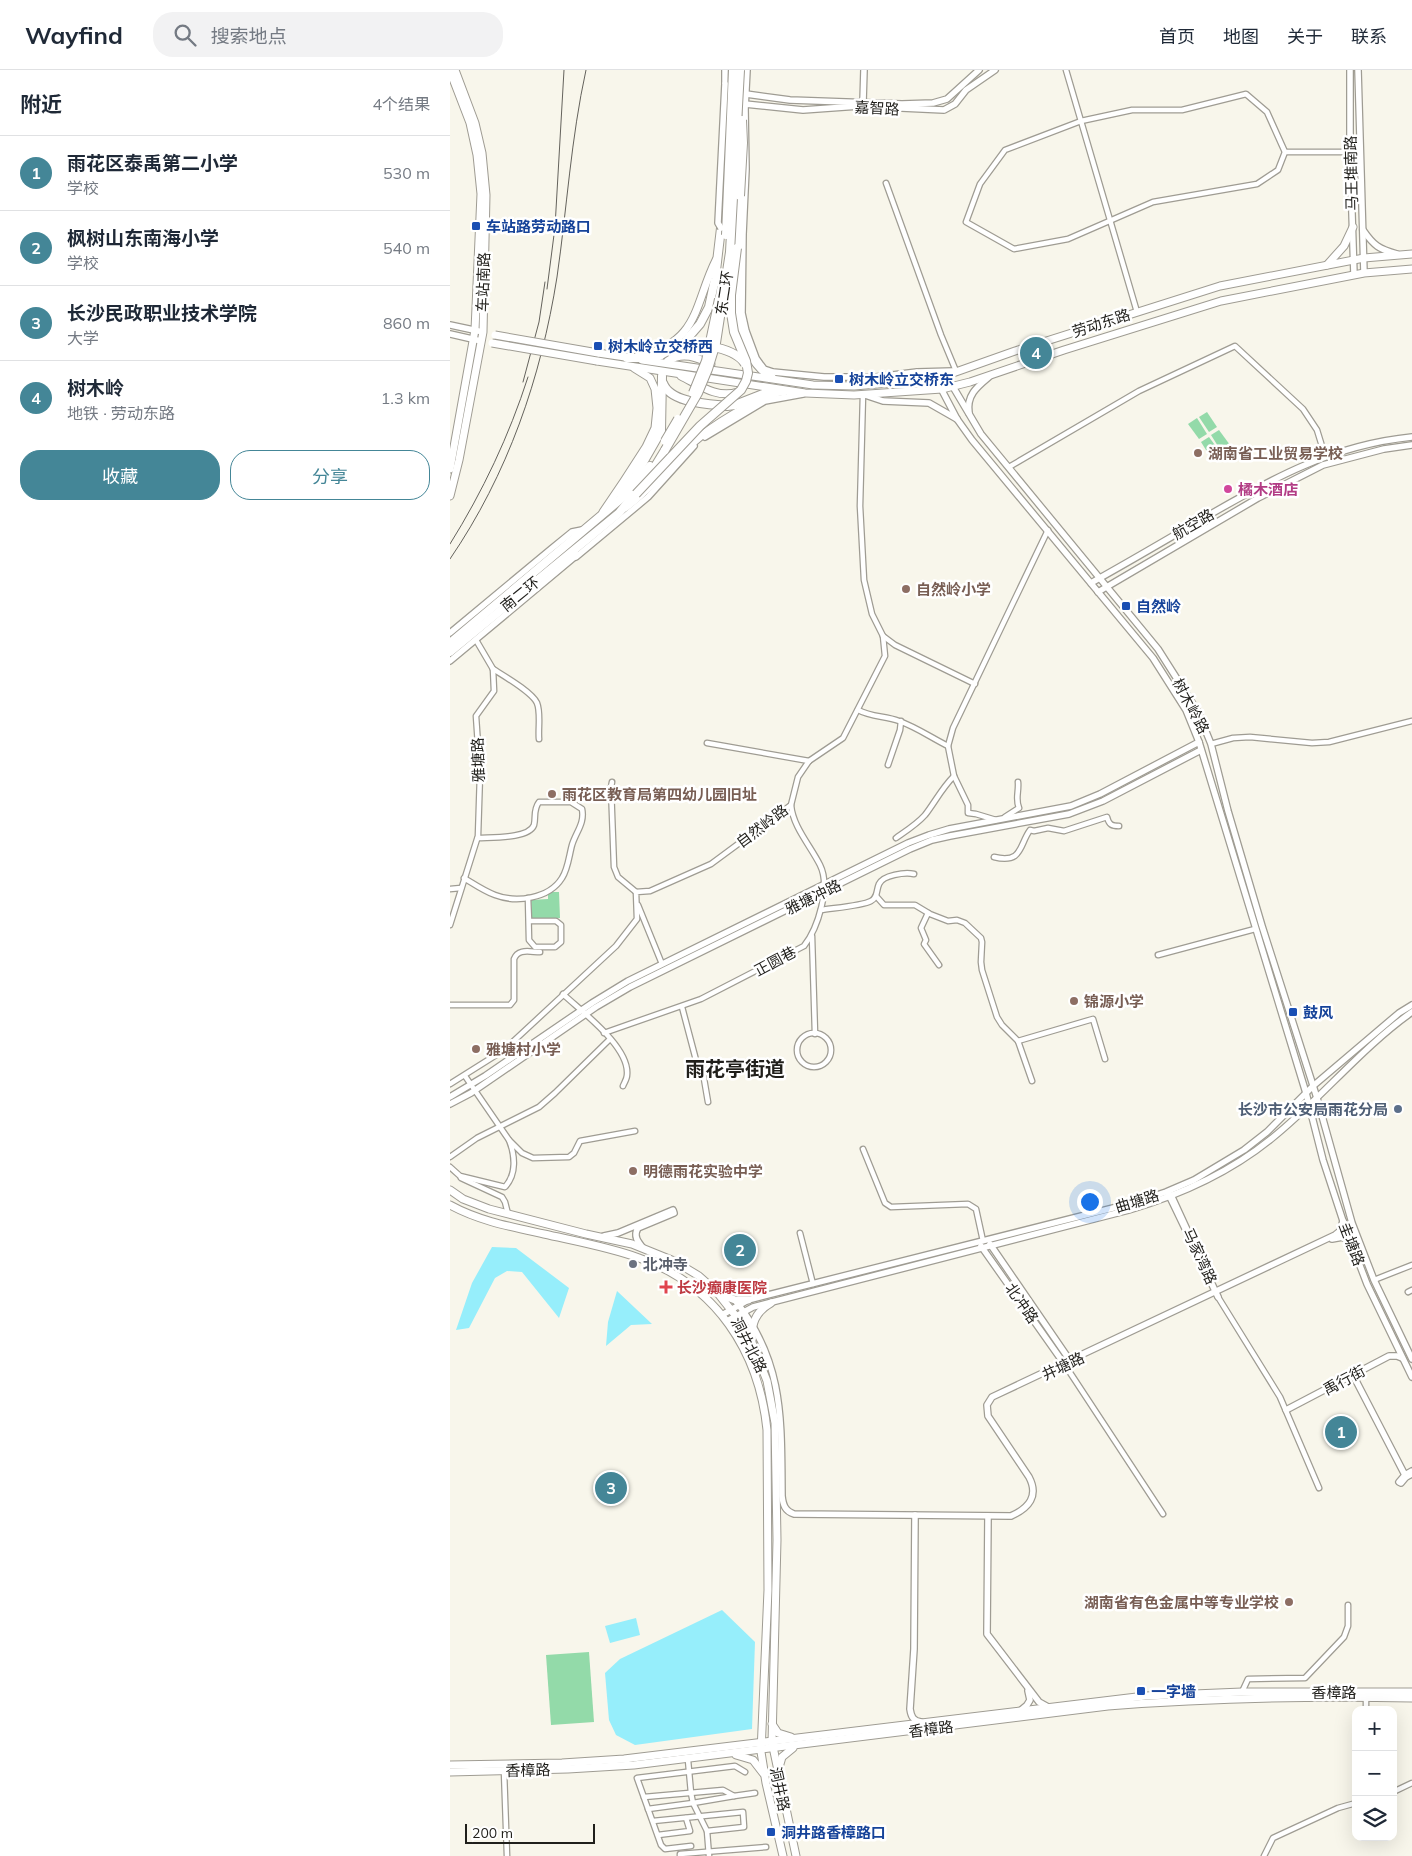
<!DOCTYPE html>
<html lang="zh">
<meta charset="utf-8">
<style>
body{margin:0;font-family:Mulish,"Noto Sans SC",sans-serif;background:#f2f2f3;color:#1f2937}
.controls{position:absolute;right:15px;bottom:15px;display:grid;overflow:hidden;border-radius:10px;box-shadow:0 5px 20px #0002}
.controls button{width:45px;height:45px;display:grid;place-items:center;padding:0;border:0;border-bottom:1px solid #e0e1e3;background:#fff;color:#1f2937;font:25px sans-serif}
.scale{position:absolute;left:15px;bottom:12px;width:130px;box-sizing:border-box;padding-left:5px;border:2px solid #201f1b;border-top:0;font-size:14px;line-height:18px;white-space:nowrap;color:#201f1b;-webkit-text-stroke:4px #fff;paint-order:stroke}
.you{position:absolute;left:639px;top:1131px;width:18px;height:18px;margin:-12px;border:4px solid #fff;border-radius:50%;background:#1a73e8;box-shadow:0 0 0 8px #1a73e833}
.badge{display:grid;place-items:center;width:32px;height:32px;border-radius:50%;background:#448697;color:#fff;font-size:16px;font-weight:700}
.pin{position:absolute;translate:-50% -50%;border:2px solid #fff;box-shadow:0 1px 5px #0006}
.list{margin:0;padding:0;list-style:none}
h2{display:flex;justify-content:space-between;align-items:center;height:65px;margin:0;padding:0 20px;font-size:21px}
h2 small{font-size:16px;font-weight:400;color:#747a83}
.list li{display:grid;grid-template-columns:32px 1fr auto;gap:15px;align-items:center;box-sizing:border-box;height:75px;padding:0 20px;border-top:1px solid #e0e1e3}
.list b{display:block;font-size:19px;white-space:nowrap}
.list p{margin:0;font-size:16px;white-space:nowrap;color:#747a83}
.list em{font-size:16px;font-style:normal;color:#747a83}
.actions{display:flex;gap:10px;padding:15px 20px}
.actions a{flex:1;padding:11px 0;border:1px solid #448697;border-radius:20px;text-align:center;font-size:18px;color:#448697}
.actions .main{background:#448697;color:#fff}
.icon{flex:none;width:28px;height:28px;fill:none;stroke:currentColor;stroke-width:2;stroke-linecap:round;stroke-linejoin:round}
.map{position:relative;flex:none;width:962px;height:1786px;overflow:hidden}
header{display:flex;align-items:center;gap:30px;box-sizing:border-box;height:70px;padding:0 25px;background:#fff;border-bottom:1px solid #e0e1e3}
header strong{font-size:24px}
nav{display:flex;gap:28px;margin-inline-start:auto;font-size:18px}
.search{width:350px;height:45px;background:#f2f2f3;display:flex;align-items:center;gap:12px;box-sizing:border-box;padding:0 18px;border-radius:20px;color:#747a83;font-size:19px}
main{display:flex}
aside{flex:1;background:#fff}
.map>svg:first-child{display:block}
.green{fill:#93daa9}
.water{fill:#96eefb}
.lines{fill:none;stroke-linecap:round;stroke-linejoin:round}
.street-casing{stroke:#9f9c93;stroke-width:7}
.secondary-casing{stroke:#9f9c93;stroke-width:8}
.primary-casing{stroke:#9f9c93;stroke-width:9}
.highway-casing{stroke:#9f9c93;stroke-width:10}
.street{stroke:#fff;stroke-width:4.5}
.secondary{stroke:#fff;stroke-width:5.5}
.primary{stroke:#fff;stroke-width:7}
.highway{stroke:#fff;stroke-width:8}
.rail{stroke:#64625c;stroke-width:1}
.secondary-bridge-casing{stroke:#9f9c93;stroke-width:8;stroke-linecap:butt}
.primary-bridge-casing{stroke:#9f9c93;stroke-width:9;stroke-linecap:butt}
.highway-bridge-casing{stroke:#9f9c93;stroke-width:10;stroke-linecap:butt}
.secondary-bridge{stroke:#fff;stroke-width:5.5}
.primary-bridge{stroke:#fff;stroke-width:7}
.highway-bridge{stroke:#fff;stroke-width:8}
.transit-dot{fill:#1a4fb4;stroke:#fff;stroke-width:2}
.education-dot{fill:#8d6e63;stroke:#fff;stroke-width:2}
.hotel-dot{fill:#d1479c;stroke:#fff;stroke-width:2}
.service-dot{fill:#5c6f8a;stroke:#fff;stroke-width:2}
.worship-dot{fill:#6b7280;stroke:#fff;stroke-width:2}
.health-dot{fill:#e0444e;stroke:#fff;stroke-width:2}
.labels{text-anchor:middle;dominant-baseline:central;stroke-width:5;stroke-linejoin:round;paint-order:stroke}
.street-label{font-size:15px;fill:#201f1b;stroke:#fff}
.transit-label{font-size:15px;font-weight:bold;fill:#164399;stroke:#fff;text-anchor:start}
.education-label{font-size:15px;font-weight:bold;fill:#785e54;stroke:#fff;text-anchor:start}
.hotel-label{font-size:15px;font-weight:bold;fill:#b23c85;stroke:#fff;text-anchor:start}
.service-label{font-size:15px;font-weight:bold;fill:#4e5e75;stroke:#fff;text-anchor:end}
.worship-label{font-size:15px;font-weight:bold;fill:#5b616d;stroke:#fff;text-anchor:start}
.health-label{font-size:15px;font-weight:bold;fill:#be3a42;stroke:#fff;text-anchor:start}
.district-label{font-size:20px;font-weight:bold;fill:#201f1b;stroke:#fff}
</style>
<header>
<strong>Wayfind</strong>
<div class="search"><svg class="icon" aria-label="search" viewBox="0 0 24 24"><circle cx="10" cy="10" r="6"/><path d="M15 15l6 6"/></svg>搜索地点</div>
<nav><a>首页</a><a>地图</a><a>关于</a><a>联系</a></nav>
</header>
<main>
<aside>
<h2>附近<small>4个结果</small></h2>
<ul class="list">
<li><span class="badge">1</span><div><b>雨花区泰禹第二小学</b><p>学校</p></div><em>530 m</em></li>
<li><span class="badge">2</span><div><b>枫树山东南海小学</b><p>学校</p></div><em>540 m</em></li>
<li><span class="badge">3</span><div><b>长沙民政职业技术学院</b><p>大学</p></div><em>860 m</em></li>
<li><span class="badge">4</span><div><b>树木岭</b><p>地铁 · 劳动东路</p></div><em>1.3 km</em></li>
</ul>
<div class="actions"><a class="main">收藏</a><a>分享</a></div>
</aside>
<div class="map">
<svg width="962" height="1786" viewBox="0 0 962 1786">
<rect width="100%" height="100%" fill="#f8f6eb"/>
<g class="green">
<polygon points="757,342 767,357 759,362 749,347"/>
<polygon points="747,348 757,364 749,369 738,354"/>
<polygon points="769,360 780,375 771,381 761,365"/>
<polygon points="759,367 770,382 761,388 751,372"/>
<polygon points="98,822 109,822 110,848 82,849 81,830 98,829"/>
<polygon points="139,1582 144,1652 101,1655 96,1585"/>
</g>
<g class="water">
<polygon points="42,1177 66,1178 119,1218 109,1248 72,1202 57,1201 45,1208 19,1258 6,1260 22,1213"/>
<polygon points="167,1221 202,1254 181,1255 156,1276 158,1252"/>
<polygon points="272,1540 305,1572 302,1659 185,1675 166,1665 159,1650 155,1603 170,1589"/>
<polygon points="186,1548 190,1565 160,1573 155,1556"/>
</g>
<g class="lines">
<g class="street-casing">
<g id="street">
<polyline points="616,0 687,242"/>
<polygon points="796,24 817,42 835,82 828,100 807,114 703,132 618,169 564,179 516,152 530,114 555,80 631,51 682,40 732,40"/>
<polyline points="835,82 900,82"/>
<polyline points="436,113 491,265 506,301"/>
<polyline points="559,397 689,321 785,276 853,339 867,360 875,386"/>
<polyline points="433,566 445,575 525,614"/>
<path d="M 43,599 C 54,606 82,622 87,633 C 91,643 88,658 89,669"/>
<path d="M 408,640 C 421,647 435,646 449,651 C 466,657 482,668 498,676 L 504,706 L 518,735 L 518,743 L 526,744 L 546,750"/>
<polyline points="257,673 359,691"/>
<polyline points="761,674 783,668 800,667 862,673 879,672 962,651"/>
<polyline points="498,676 503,658 598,460"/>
<polyline points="438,695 450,660 451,651"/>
<polyline points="162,712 161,717 164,797 168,807 186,822"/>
<path d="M 555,747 L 569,738 C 565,729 569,722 568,712"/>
<path d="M 446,768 C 456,761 467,754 475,745 C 485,732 492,718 504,706"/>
<path d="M 544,787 C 573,794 569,775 580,760 L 584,761 L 598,758 L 614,761 L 657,747 C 659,755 662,756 669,756"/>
<path d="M 14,808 C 24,814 34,821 45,825 C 66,833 99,829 112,808 C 118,799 119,786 122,775 C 126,762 135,753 132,739 L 121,732 L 89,732 C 83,740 86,747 84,755 C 79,769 40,767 28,768"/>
<polyline points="0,819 11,818"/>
<polyline points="426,826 434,835 465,835 480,844 498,851 507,850 515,853 531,868 532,872 531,892 532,900 547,947 552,955 568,971 582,1011"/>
<polyline points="78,828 79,870 85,877 105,877 111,872 111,855 106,851 79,851 78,828"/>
<polyline points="188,835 212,894"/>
<path d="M 371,840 C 383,838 412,836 421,831 C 428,827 426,821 429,814 C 433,805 455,802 464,804"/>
<polyline points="478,843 471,858 476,870 474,874 489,895"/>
<polyline points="0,855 28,766 30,704 26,646 44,621 43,599 26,570"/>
<polyline points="362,866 365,964"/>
<polyline points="708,885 805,859"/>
<path d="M 113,924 C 132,942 180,977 177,1005 C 177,1009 174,1013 173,1016"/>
<path d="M 0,935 L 60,935 L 64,930 L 64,889 C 68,878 80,882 90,882"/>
<polyline points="232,937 246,990 252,997 258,1032"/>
<path d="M 154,963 L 251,929 L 354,876 C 368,858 381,817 370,795 C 360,775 343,757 341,735"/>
<circle cx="364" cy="980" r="17"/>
<polyline points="568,971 643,949 655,989"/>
<polyline points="15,1006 59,1070"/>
<polyline points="0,1014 54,980 166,876 187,849 186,822 200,821 261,794 341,735 348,707 359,691 393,668 435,586 433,566 422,544 414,510 410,436 413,324"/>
<polyline points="413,1079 435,1133 441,1137 518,1134 526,1139 533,1171"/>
<polyline points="0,1087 27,1068 89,1037 105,1023 160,969"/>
<path d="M 0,1097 L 10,1106 L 55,1117 C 67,1104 65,1085 59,1070 L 72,1083 L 83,1088 L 119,1087 L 124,1083 L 130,1071 L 185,1061"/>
<polyline points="11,1108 52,1127 55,1132 58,1144"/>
<polyline points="350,1163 363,1214"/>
<polyline points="924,1210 962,1195"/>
<polyline points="958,1222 962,1220"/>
<polyline points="768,1227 830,1327 869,1418"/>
<polyline points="615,1295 713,1444"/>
<polyline points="792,1622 798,1609 855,1608 894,1567 898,1556 898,1535"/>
<polyline points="916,1628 916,1640"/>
<polyline points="238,1690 241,1723 243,1733 257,1761 259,1786"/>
<polyline points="54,1701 57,1786"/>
<polyline points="943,1722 962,1713"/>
<polyline points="194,1727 273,1720 284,1726 305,1723"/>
<polyline points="198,1739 243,1733 284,1726"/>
<polyline points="203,1751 293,1742 294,1757 257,1761"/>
<polyline points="208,1765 240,1761 236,1748"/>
<polyline points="241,1776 215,1779 211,1775 187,1708 285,1696 295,1702"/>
<polyline points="230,1786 230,1784 316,1777"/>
<polyline points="814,1786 823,1768 888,1738 906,1733"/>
</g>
</g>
<g class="secondary-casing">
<g id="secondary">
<polyline points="297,0 295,39 296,99 293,164 292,243 296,261 306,288 311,295 314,299 323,302 374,307 426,307 467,302 503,301"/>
<polyline points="900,0 900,82 904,205"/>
<polyline points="908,0 914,203"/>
<polyline points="275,14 275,0"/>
<polyline points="296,24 340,30 452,34 483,33 497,29 529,0"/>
<polyline points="413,32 414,0"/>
<polyline points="295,34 353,40 409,36 494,40 505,34 516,20 545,0"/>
<path d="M 913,160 C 924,176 929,179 947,184"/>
<polyline points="0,255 33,262"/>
<polyline points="0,264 31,271"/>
<polyline points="496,305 531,364 708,579 748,642 761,674 778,741 812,856 867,1028 902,1153 924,1210 962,1289"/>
<polyline points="486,309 507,349 522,370 703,588 736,640 749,672 856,1023 873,1090 893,1151 917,1214 962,1307"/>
<polyline points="415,325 433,331 479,333 507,349"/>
<path d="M 519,343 C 516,325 528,316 540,306"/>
<polyline points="255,367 315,331 353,324"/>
<polyline points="126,487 198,427 244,376"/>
<path d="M 641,513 C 679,492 716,470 754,448 C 821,409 882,375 962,367"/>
<polyline points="648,522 808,428 873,395 934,379 962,375"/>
<polyline points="0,563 101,479 122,462 132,460"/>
<polyline points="0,591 127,485"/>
<polyline points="0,1027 35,1006 142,933 178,911 458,773 479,765 499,759 621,736 650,724 749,672"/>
<polyline points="0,1034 21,1023 146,937 180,917 460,779 482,770 500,766 619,744 653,731 751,680"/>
<polyline points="718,1123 768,1227 721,1125"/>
<path d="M 154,1166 L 168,1163 L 223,1140 L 224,1143 L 188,1158 C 183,1166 188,1172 193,1178"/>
<polyline points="882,1169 893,1167 901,1173"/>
<polyline points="540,1174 621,1292"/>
<polyline points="531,1176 615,1295"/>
<path d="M 285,1230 C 335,1293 331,1351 332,1426 C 333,1435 335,1441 344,1444 L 561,1446 C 579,1438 589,1426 579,1407 L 538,1346 L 537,1335 L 542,1327 L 885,1165 L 890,1161 L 893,1151"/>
<polyline points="272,1245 298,1230 679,1134 716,1122 744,1110 794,1080 817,1062 863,1016 949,943 962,935"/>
<path d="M 277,1251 L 303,1237 L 679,1140 C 730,1125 779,1103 821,1069 C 870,1030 911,978 962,942"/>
<polyline points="902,1303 956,1407"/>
<polyline points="836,1340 939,1286 947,1286 952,1288"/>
<polyline points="962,1401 955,1405 949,1412 951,1413 956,1407 962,1404"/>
<path d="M 465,1445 L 464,1579 L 460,1639 C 461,1646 463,1651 471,1652"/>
<polyline points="538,1446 537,1564 589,1632 598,1637"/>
<polyline points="571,1640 577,1635 580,1630 578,1621"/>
</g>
</g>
<g class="primary-casing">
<g id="primary">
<polyline points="0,1 20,53 27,85 31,124 25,260 0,399"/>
<path d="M 288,195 C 288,210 285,226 287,241 C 290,264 300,297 322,307"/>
<polyline points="877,195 894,176 903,157"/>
<polyline points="148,283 182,288"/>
<path d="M 190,286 C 250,272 244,234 266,190"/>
<polyline points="192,290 363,315 404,316 486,309 565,281 770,216 914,188 962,184"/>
<path d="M 219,290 C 233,282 246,287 261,294"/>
<polyline points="147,291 355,323 404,325 492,319 520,312 614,280 771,231 914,203 962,199"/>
<path d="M 231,306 C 249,315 267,329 288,322"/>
<polyline points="0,426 9,390 33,262 36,125 32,83 25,53 5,0"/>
<path d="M 175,438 C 202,419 220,393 245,371 C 263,355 300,333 324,324"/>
<polyline points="153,442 174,411 196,377 205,358 207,338 205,319 200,308 184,298"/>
<polyline points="0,1120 13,1129 39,1139 136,1164 182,1174 224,1191 249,1206 266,1221 285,1245 303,1275 317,1311 325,1353 327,1470 322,1672 346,1786"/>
<path d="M 0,1135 C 29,1151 62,1157 94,1164 C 125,1171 159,1177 189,1188 C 266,1215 309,1281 317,1360 L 318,1520 L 311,1682 L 316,1713 L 333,1786"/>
<polyline points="272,1225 285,1230 298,1230"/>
<path d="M 302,1272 C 301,1254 305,1242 321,1233"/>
<polyline points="322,1654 328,1663 341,1667"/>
<polyline points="286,1685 303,1690 313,1703"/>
<polyline points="0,1695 112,1693 174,1689 695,1626 792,1622 962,1622"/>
<polyline points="328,1701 332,1687 343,1678"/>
<path d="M 0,1702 L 118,1699 L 184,1695 L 658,1636 C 759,1628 861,1626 962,1628"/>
</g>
</g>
<g class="highway-casing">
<g id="highway">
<polyline points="287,178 290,126"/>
<polyline points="177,288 197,288 211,285"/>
<polyline points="218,291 250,254 259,237 265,209 271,158 275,140"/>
<path d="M 213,313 C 220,333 258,334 277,336 L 285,335 L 313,324 L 335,321"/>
<polyline points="198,408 215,380"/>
<polyline points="171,425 187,403 211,361 212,306"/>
<polyline points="0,573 172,428 182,420 200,396"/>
<polyline points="0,582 169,443 189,419"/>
</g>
</g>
<use href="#street" class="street"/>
<use href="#secondary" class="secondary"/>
<use href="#primary" class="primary"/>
<use href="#highway" class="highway"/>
<g class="rail">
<polyline points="97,219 105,157 114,0"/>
<polyline points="73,312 89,252 95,212"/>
<path d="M 0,474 C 33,421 59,366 78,307"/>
<path d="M 0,489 C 58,404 91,308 107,207 C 117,138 121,68 136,0"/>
</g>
<g class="secondary-bridge-casing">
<polyline id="secondary-bridge" points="271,158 268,153 275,14"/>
</g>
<g class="primary-bridge-casing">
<g id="primary-bridge">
<polyline points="45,265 148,283"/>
<polyline points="42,273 147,291"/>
</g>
</g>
<g class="highway-bridge-casing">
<g id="highway-bridge">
<polyline points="290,126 293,73 292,50"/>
<polyline points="276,165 283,0"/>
<path d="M 211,285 C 218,281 224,276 233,275 C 250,273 286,278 295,294"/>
<polyline points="243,323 256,291 269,229"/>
<polyline points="215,371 228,349"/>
<polyline points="215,380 248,323 258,299 266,273 280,182 290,0"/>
<polyline points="186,424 250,356 291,320 296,311 298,303 296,291 284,262 281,243 281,225 287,178"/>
</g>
</g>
<use href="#secondary-bridge" class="secondary-bridge"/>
<use href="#primary-bridge" class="primary-bridge"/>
<use href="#highway-bridge" class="highway-bridge"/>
</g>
<g class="transit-dot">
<rect x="21" y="151" width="10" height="10" rx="2.5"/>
<rect x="143" y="271" width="10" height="10" rx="2.5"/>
<rect x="384" y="304" width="10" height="10" rx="2.5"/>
<rect x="671" y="531" width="10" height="10" rx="2.5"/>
<rect x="838" y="937" width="10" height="10" rx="2.5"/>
<rect x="686" y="1616" width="10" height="10" rx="2.5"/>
<rect x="316" y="1757" width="10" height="10" rx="2.5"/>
</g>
<g class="education-dot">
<circle cx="748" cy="383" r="5"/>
<circle cx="456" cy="519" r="5"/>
<circle cx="102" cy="724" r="5"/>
<circle cx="624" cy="931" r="5"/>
<circle cx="26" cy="979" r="5"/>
<circle cx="183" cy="1101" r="5"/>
<circle cx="839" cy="1532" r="5"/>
</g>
<circle class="hotel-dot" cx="778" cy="419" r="5"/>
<circle class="service-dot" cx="948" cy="1039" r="5"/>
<circle class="worship-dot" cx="183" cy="1194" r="5"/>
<path class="health-dot" d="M213.5 1209.5h5v5h5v5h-5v5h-5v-5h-5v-5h5z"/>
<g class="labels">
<g class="street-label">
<text transform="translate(427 38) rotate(3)">嘉智路</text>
<text transform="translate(901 103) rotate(-91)">马王堆南路</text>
<text transform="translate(33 212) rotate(-88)">车站南路</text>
<text transform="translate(274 223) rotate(-81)">东二环</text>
<text transform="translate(651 253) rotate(-18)">劳动东路</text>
<text transform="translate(743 454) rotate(-30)">航空路</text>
<text transform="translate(70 524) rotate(-39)">南二环</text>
<text transform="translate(741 636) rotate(62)">树木岭路</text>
<text transform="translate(28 690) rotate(-92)">雅塘路</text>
<text transform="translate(312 756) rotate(-37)">自然岭路</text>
<text transform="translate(363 827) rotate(-26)">雅塘冲路</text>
<text transform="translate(325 891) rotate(-28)">正圆巷</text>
<text transform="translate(687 1131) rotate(-17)">曲塘路</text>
<text transform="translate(902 1174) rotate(69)">圭塘路</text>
<text transform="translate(750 1186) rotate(65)">马家湾路</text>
<text transform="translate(572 1233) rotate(55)">北冲路</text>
<text transform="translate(299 1275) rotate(63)">洞井北路</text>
<text transform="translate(613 1296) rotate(-25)">井塘路</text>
<text transform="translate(894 1310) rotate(-28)">禹行街</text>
<text x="884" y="1622">香樟路</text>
<text transform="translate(481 1659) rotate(-7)">香樟路</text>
<text transform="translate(78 1700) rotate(-1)">香樟路</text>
<text transform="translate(330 1719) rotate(78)">洞井路</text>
</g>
<g class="transit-label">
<text x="36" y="156">车站路劳动路口</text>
<text x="158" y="276">树木岭立交桥西</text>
<text x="399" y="309">树木岭立交桥东</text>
<text x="686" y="536">自然岭</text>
<text x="853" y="942">鼓风</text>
<text x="701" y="1621">一字墙</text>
<text x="331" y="1762">洞井路香樟路口</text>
</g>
<g class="education-label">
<text x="758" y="383">湖南省工业贸易学校</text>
<text x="466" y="519">自然岭小学</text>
<text x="112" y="724">雨花区教育局第四幼儿园旧址</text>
<text x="634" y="931">锦源小学</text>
<text x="36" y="979">雅塘村小学</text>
<text x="193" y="1101">明德雨花实验中学</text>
<text x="829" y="1532" text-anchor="end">湖南省有色金属中等专业学校</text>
</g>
<g class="hotel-label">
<text x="788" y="419">橘木酒店</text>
</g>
<g class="service-label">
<text x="938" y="1039">长沙市公安局雨花分局</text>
</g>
<g class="worship-label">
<text x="193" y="1194">北冲寺</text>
</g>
<g class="health-label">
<text x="227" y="1217">长沙癫康医院</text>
</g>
<g class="district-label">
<text x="285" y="998">雨花亭街道</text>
</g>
</g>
</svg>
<div class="controls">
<button>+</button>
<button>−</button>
<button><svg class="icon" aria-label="layers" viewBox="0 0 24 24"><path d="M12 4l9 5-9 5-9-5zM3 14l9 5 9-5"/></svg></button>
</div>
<div class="scale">200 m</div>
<div class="you"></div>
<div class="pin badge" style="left:891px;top:1362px">1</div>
<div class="pin badge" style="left:290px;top:1180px">2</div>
<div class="pin badge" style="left:161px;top:1418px">3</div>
<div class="pin badge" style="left:586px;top:283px">4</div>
</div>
</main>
